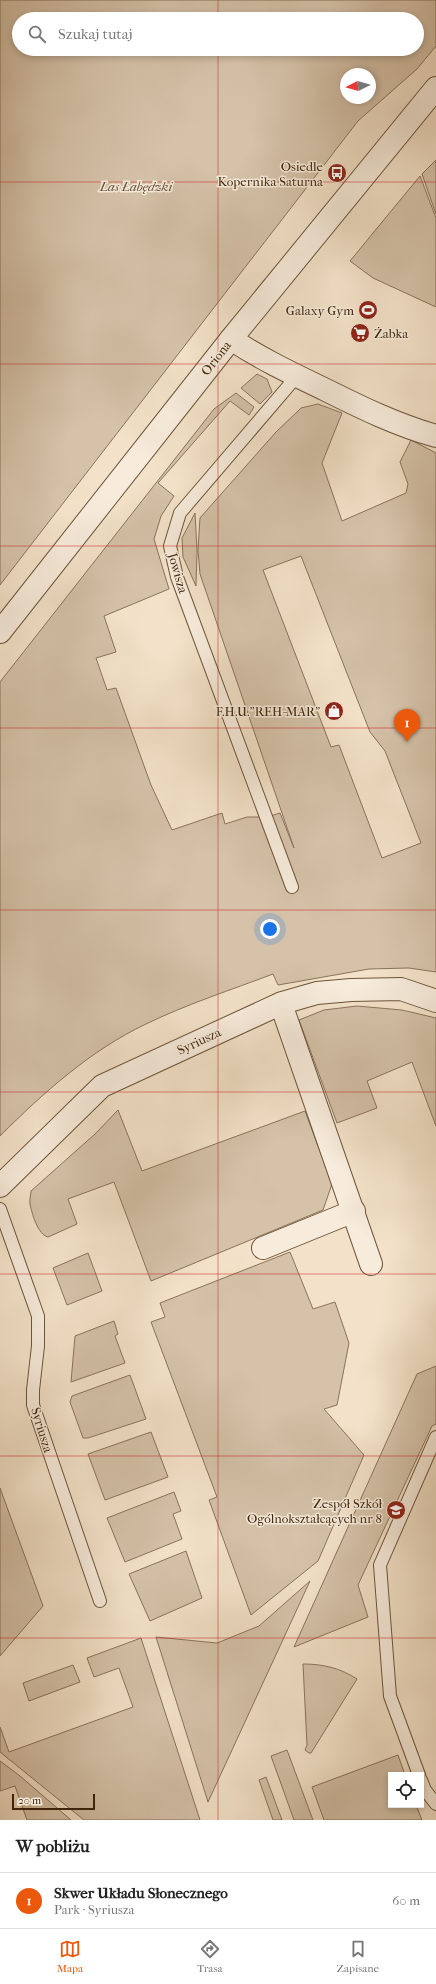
<!DOCTYPE html>
<html lang="pl">
<meta charset="utf-8">
<style>
body{margin:0;font-family:"IM FELL French Canon",serif;background:#f6f6f6;color:#222}
.controls{position:absolute;right:12px;bottom:12px;display:grid;overflow:hidden;border-radius:0px;box-shadow:0 2px 6px #0003}
.controls button{width:36px;height:36px;display:grid;place-items:center;padding:0;border:0;border-bottom:1px solid #e0e0e0;background:#fff;color:#222;font:20px sans-serif}
.compass{position:absolute;left:340px;top:68px;width:36px;height:36px;border-radius:50%;background:#fff;box-shadow:0 2px 6px #0003;rotate:264deg}
.scale{position:absolute;left:12px;bottom:10px;width:83px;box-sizing:border-box;padding-left:4px;border:2px solid #40240b;border-top:0;font-size:11px;line-height:14px;white-space:nowrap;color:#40240b;-webkit-text-stroke:3px #f7ecdc;paint-order:stroke}
.you{position:absolute;left:270px;top:929px;width:14px;height:14px;margin:-10px;border:3px solid #fff;border-radius:50%;background:#1a73e8;box-shadow:0 0 0 6px #1a73e833}
.badge{display:grid;place-items:center;width:26px;height:26px;border-radius:50%;background:#ea580c;color:#fff;font-size:13px;font-weight:700}
.pin{position:absolute;translate:-50% -33px;filter:drop-shadow(0 1px 2px #0008)}
.pin::after{content:'';position:absolute;top:21px;width:14px;height:12px;background:inherit;clip-path:polygon(0 0,100% 0,50% 100%)}
.list{margin:0;padding:0;list-style:none}
h2{display:flex;justify-content:space-between;align-items:center;height:52px;margin:0;padding:0 16px;font-size:17px}
h2 small{font-size:13px;font-weight:400;color:#767676}
.list li{display:grid;grid-template-columns:26px 1fr auto;gap:12px;align-items:center;box-sizing:border-box;height:56px;padding:0 16px;border-top:1px solid #e0e0e0}
.list b{display:block;font-size:15px;white-space:nowrap}
.list p{margin:0;font-size:13px;white-space:nowrap;color:#767676}
.list em{font-size:13px;font-style:normal;color:#767676}
.icon{flex:none;width:22px;height:22px;fill:none;stroke:currentColor;stroke-width:2;stroke-linecap:round;stroke-linejoin:round}
.map{position:relative;flex:none;width:436px;height:1820px;overflow:hidden}
.search{position:absolute;background:#fff;box-shadow:0 2px 6px #0003;left:12px;right:12px;top:12px;height:44px;display:flex;align-items:center;gap:10px;box-sizing:border-box;padding:0 14px;border-radius:22px;color:#767676;font-size:15px}
.sheet{height:108px;background:#fff}
nav{display:flex;justify-content:space-around;align-items:center;box-sizing:border-box;height:56px;border-top:1px solid #e0e0e0;background:#fff;font-size:11px;color:#767676}
nav a{display:grid;justify-items:center;gap:2px}
nav .on{color:#ea580c}
.map>svg:first-child{display:block}
.green{fill:#d5c2a9;stroke:#8a735a;fill-rule:evenodd}
.lines{fill:none;stroke-linecap:round;stroke-linejoin:round}
.service-casing{stroke:#6d543a;stroke-width:14}
.minor-casing{stroke:#6d543a;stroke-width:24}
.tertiary-casing{stroke:#6d543a;stroke-width:24}
.service{stroke:#f7ecdc;stroke-width:12}
.minor{stroke:#f7ecdc;stroke-width:22}
.tertiary{stroke:#f7ecdc;stroke-width:22}
.grid{fill:none;stroke:#d62828;stroke-width:1;stroke-opacity:0.55}
.labels{text-anchor:middle;dominant-baseline:central;stroke-width:3;stroke-linejoin:round;paint-order:stroke}
.poi-label{font-size:13px;fill:#40240b;stroke:#f7ecdc;text-anchor:end}
.park-label{font-size:13px;font-style:italic;fill:#654c32;stroke:#f7ecdc}
.street-label{font-size:13px;fill:#40240b;stroke:#f7ecdc}
</style>
<div class="map">
<svg width="436" height="1820" viewBox="0 0 436 1820">
<rect width="100%" height="100%" fill="#f3e2c9"/>
<filter id="stains"><feTurbulence type="fractalNoise" baseFrequency=".005" numOctaves="4"/><feColorMatrix values="0 0 0 0 .2 0 0 0 0 .09 0 0 0 0 .02 0 0 0 .5 -.17"/></filter>
<radialGradient id="worn" r=".72"><stop offset=".6" stop-color="#630" stop-opacity="0"/><stop offset="1" stop-color="#630" stop-opacity=".3"/></radialGradient>
<g class="green">
<path d="M 0,0 L 436,0 L 436,46 L 417,69 L 358,121 L 0,585 ZM 19,19 L 417,19 L 417,49 L 19,49 ZM 346,74 L 370,74 L 370,98 L 346,98 Z"/>
<polygon points="436,160 436,214 422,174"/>
<polygon points="420,176 436,218 436,307 373,278 350,261"/>
<polygon points="257,374 267,379 272,392 260,404 241,388"/>
<path d="M 236,393 L 254,407 L 249,415 L 230,401 L 158,483 L 174,496 L 161,516 L 154,539 L 169,589 L 104,616 L 116,652 L 96,658 L 107,690 L 116,688 L 151,785 L 172,830 L 222,813 L 225,824 L 247,817 L 267,817 L 280,813 L 294,848 L 200,574 L 198,550 L 200,518 L 276,432 L 297,412 L 301,408 L 318,404 L 342,413 L 322,463 L 342,521 L 406,493 L 408,484 L 400,462 L 411,440 L 436,453 L 436,972 L 409,968 L 369,969 L 278,985 L 273,974 C 231,990 187,1004 146,1024 C 91,1050 43,1093 0,1136 L 0,682 L 214,409 ZM 301,556 L 370,732 L 385,751 L 421,843 L 382,858 L 339,745 L 331,747 L 263,570 Z"/>
<polygon points="195,513 197,550 196,586 183,557 182,538"/>
<polygon points="357,1006 402,1010 436,1018 436,1126 412,1062 367,1081 377,1108 337,1123 299,1020 324,1010"/>
<path d="M 118,1110 L 142,1171 L 305,1111 L 332,1184 L 323,1210 L 151,1281 L 114,1182 L 68,1199 L 77,1224 L 48,1237 C 38,1235 32,1214 30,1204 C 29,1200 31,1195 31,1191 L 95,1134 Z"/>
<polygon points="290,1252 313,1309 335,1302 349,1343 337,1405 324,1409 364,1455 318,1561 251,1615 209,1500 217,1497 151,1322 165,1317 160,1303"/>
<polygon points="88,1253 102,1291 67,1305 53,1268"/>
<polygon points="114,1321 118,1334 115,1336 125,1363 71,1382 75,1336"/>
<polygon points="436,1366 436,1424 432,1426 358,1585 368,1617 294,1647 417,1374"/>
<polygon points="130,1375 146,1419 88,1438 83,1438 70,1402 72,1396"/>
<polygon points="151,1432 168,1477 105,1500 88,1454"/>
<polygon points="0,1488 43,1606 0,1656"/>
<polygon points="174,1492 181,1511 173,1514 182,1539 125,1562 107,1518"/>
<polygon points="186,1551 202,1598 150,1621 129,1574"/>
<polygon points="310,1581 208,1802 156,1637 217,1643 259,1626"/>
<polygon points="141,1638 200,1820 84,1820 0,1752 0,1727 9,1752 133,1707 119,1668 94,1677 87,1658"/>
<path d="M 303,1664 C 323,1664 340,1668 357,1679 L 311,1753 L 309,1753 L 305,1750 L 307,1745 Z"/>
<polygon points="73,1665 80,1682 29,1701 23,1683"/>
<polygon points="287,1750 313,1820 294,1820 271,1756"/>
<polygon points="398,1755 405,1775 391,1775 391,1805 416,1805 422,1820 324,1820 312,1787"/>
<polygon points="0,1761 20,1776 71,1820 27,1820 15,1786 0,1791"/>
<polygon points="266,1777 282,1820 273,1820 259,1780"/>
</g>
<g class="lines">
<g class="service-casing">
<g id="service">
<polyline points="292,887 177,577 170,546 180,513 297,376"/>
<polyline points="0,1209 38,1316 38,1346 33,1390 33,1405 100,1601"/>
<polyline points="419,1775 390,1696 380,1565 436,1437"/>
<polyline points="421,1780 425,1790 436,1804"/>
</g>
</g>
<g class="minor-casing">
<g id="minor">
<path d="M 231,339 C 261,359 293,374 326,390 C 362,408 397,425 436,436"/>
<polyline points="281,1004 371,1264"/>
<polyline points="0,1186 102,1086 282,1003 317,993 351,990 401,989 436,1001"/>
<polyline points="263,1248 354,1211"/>
</g>
</g>
<g class="tertiary-casing">
<polyline id="tertiary" points="0,632 231,339 436,88"/>
</g>
<use href="#service" class="service"/>
<use href="#minor" class="minor"/>
<use href="#tertiary" class="tertiary"/>
</g>
<path class="grid" d="M 218,0 L 218,19M 218,49 L 218,1820M 0,182 L 436,182M 0,364 L 436,364M 0,546 L 436,546M 0,728 L 436,728M 0,910 L 436,910M 0,1092 L 436,1092M 0,1274 L 436,1274M 0,1456 L 436,1456M 0,1638 L 436,1638"/>
<defs>
<g id="bus-disc" transform="scale(1)"><circle r="9.5" fill="#8f2418" stroke="#f7ecdc"/><path d="M-5-6H5V4H4V6H2V4H-2V6H-4V4H-5ZM-3.5-4V0h7V-4ZM-3.5 1.2v1.5H-2V1.2ZM2 1.2v1.5H3.5V1.2Z" fill="#fff"/></g>
<g id="stadium-disc" transform="scale(1)"><circle r="9.5" fill="#8f2418" stroke="#f7ecdc"/><path d="M0-5a6.5 5 0 1 0 0 10a6.5 5 0 1 0 0-10ZM-3.5-1.8h7v3.6h-7Z" fill="#fff"/></g>
<g id="supermarket-disc" transform="scale(1)"><circle r="9.5" fill="#8f2418" stroke="#f7ecdc"/><path d="M-6-5.5h2.5l.6 2H6L4.5 2H-2.5L-4.4-4H-6ZM-1.5 3.2a1.3 1.3 0 1 0 .1 0ZM3 3.2a1.3 1.3 0 1 0 .1 0Z" fill="#fff"/></g>
<g id="shop-disc" transform="scale(1)"><circle r="9.5" fill="#8f2418" stroke="#f7ecdc"/><path d="M-5-2.5h2.3a2.7 3.5 0 0 1 5.4 0H5L5.5 6h-11ZM-1.5-2.5h3a1.5 2.3 0 0 0-3 0Z" fill="#fff"/></g>
<g id="school-disc" transform="scale(1)"><circle r="9.5" fill="#8f2418" stroke="#f7ecdc"/><path d="M0-5L7-2L0 1L-7-2ZM-4 1L0 2.5L4 1V4Q0 6-4 4Z" fill="#fff"/></g>
</defs>
<g fill-rule="evenodd">
<use href="#bus-disc" x="337" y="173"/>
<use href="#stadium-disc" x="368" y="310"/>
<use href="#supermarket-disc" x="360" y="333"/>
<use href="#shop-disc" x="334" y="711"/>
<use href="#school-disc" x="396" y="1510"/>
</g>
<g class="labels">
<g class="poi-label">
<text x="323" y="166">Osiedle<tspan x="323" dy="15">Kopernika Saturna</tspan></text>
<text x="354" y="310">Galaxy Gym</text>
<text x="374" y="333" text-anchor="start">Żabka</text>
<text x="320" y="711">F.H.U."REH-MAR"</text>
<text x="382" y="1503">Zespół Szkół<tspan x="382" dy="15">Ogólnokształcących nr 8</tspan></text>
</g>
<g class="park-label">
<text x="136" y="186">Las Łabędzki</text>
</g>
<g class="street-label">
<text transform="translate(216 358) rotate(-52)">Oriona</text>
<text transform="translate(178 573) rotate(74)">Jowisza</text>
<text transform="translate(199 1041) rotate(-25)">Syriusza</text>
<text transform="translate(42 1430) rotate(73)">Syriusza</text>
</g>
</g>
<rect width="100%" height="100%" filter="url(#stains)"/>
<rect width="100%" height="100%" fill="url(#worn)"/>
</svg>
<div class="controls">
<button><svg class="icon" aria-label="locate" viewBox="0 0 24 24"><circle cx="12" cy="12" r="6"/><path d="M12 2v4M12 18v4M2 12h4M18 12h4"/></svg></button>
</div>
<svg class="compass" viewBox="-18 -18 36 36"><path d="M0-13l5 13h-10z" fill="#e53935"/><path d="M0 13l5-13h-10z" fill="#767676"/></svg>
<div class="scale">20 m</div>
<div class="you"></div>
<div class="pin badge" style="left:407px;top:742px">1</div>
<div class="search"><svg class="icon" aria-label="search" viewBox="0 0 24 24"><circle cx="10" cy="10" r="6"/><path d="M15 15l6 6"/></svg>Szukaj tutaj</div>
</div>
<section class="sheet">
<h2>W pobliżu<small></small></h2>
<ul class="list">
<li><span class="badge">1</span><div><b>Skwer Układu Słonecznego</b><p>Park · Syriusza</p></div><em>60 m</em></li>
</ul>
</section>
<nav>
<a class="on"><svg class="icon" aria-label="map" viewBox="0 0 24 24"><path d="M3 6l6-2 6 2 6-2v14l-6 2-6-2-6 2zM9 4v14M15 6v14"/></svg>Mapa</a>
<a><svg class="icon" aria-label="directions" viewBox="0 0 24 24"><path d="M12 3l9 9-9 9-9-9zM9 14v-3h6M13 9l2 2-2 2"/></svg>Trasa</a>
<a><svg class="icon" aria-label="saved" viewBox="0 0 24 24"><path d="M7 4h10v16l-5-4-5 4z"/></svg>Zapisane</a>
</nav>
